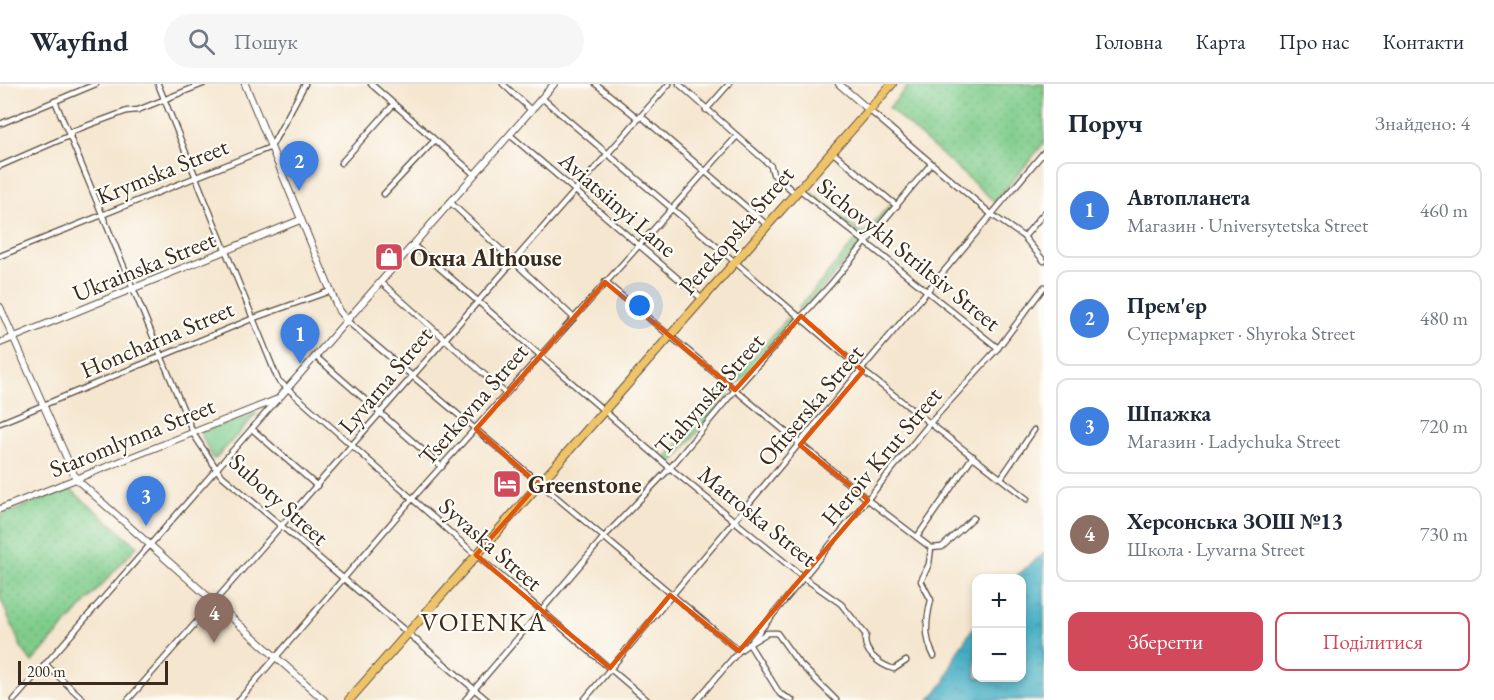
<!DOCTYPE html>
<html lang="uk">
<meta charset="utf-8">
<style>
body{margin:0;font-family:"EB Garamond",serif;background:#f6f6f7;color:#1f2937}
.controls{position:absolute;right:18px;bottom:18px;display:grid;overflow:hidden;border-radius:12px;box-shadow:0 3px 9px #0003}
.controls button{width:54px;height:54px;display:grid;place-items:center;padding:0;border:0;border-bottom:2px solid #e0e1e3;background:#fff;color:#1f2937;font:30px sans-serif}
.scale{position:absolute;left:18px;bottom:15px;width:150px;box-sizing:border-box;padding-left:6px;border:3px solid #3b2a1e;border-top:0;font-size:16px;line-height:21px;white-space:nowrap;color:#3b2a1e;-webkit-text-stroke:4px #fdfcf7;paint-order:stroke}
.you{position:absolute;left:640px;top:222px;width:21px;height:21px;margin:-15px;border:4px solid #fff;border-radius:50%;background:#1a73e8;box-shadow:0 0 0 9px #1a73e833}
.badge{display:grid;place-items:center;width:39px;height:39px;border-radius:50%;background:#d1495b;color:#fff;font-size:20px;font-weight:700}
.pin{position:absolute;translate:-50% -50px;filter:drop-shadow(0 2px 3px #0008)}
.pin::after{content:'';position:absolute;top:32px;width:21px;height:18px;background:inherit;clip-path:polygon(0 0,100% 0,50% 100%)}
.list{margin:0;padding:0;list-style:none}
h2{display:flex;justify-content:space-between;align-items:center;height:78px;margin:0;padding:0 24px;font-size:26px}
h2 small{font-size:20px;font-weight:400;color:#747a83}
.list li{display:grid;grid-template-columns:39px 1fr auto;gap:18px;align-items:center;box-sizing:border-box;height:96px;margin:0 12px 12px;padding:0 12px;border:2px solid #e0e1e3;border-radius:12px}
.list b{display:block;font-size:22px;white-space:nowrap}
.list p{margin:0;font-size:20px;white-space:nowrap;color:#747a83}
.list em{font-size:20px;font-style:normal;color:#747a83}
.actions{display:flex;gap:12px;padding:18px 24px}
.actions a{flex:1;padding:14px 0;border:2px solid #d1495b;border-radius:12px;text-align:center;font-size:21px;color:#d1495b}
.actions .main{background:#d1495b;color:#fff}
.icon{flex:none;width:33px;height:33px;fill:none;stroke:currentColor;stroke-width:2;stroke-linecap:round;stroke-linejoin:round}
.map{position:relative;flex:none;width:1044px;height:616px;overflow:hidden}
header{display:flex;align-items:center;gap:36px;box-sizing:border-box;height:84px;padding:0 30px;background:#fff;border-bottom:2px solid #e0e1e3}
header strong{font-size:28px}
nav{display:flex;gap:33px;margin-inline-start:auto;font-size:21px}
.search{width:420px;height:54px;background:#f6f6f7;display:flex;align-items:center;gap:15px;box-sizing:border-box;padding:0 21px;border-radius:33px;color:#747a83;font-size:22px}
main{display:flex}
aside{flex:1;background:#fff}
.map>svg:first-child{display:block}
.grass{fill:#7fcc8b;stroke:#5d7b54;stroke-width:1.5}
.park{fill:url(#park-dots);stroke:#5d7b54;stroke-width:1.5}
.water{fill:url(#water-ripples);stroke:#406c71;stroke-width:1.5}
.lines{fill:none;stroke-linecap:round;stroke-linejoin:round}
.minor-casing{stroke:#574639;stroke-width:7}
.tertiary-casing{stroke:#574639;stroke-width:8}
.primary-casing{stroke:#574639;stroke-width:10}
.minor{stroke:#fff;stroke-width:4.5}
.tertiary{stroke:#fff;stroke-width:6}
.primary{stroke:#efc469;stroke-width:8}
.marked{fill:none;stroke:#df570d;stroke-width:4.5;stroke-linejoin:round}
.labels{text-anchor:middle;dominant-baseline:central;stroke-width:4.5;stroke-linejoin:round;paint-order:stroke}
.street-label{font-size:24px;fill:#3b2a1e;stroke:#fdfcf7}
.poi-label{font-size:24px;font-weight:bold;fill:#3b2a1e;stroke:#fdfcf7;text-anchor:start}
.neighbourhood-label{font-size:26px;letter-spacing:1.5px;fill:#3b2a1e;stroke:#fdfcf7}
</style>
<header>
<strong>Wayfind</strong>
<div class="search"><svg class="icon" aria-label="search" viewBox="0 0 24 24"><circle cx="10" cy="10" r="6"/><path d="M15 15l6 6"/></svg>Пошук</div>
<nav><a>Головна</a><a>Карта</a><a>Про нас</a><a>Контакти</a></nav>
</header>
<main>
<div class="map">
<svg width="1044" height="616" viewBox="0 0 1044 616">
<defs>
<pattern id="park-dots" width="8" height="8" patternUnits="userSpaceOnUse" patternTransform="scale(1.5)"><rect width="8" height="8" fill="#7fcc8b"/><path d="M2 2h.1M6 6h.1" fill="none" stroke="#6faf78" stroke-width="1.8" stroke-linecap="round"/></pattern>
<pattern id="water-ripples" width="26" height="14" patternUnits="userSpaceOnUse" patternTransform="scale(1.5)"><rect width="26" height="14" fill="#45aec4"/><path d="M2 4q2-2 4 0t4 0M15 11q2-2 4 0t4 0" fill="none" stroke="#3b8e9f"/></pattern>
</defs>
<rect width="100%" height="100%" fill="#fdfcf7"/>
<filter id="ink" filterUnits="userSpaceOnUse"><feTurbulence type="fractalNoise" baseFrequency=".0167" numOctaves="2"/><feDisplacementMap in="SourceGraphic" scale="12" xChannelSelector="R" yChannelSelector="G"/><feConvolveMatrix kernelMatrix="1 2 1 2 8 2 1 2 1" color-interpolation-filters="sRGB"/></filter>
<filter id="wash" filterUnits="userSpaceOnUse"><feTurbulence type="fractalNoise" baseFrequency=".008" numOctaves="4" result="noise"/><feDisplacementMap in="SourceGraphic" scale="24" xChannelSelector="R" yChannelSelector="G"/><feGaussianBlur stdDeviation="1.35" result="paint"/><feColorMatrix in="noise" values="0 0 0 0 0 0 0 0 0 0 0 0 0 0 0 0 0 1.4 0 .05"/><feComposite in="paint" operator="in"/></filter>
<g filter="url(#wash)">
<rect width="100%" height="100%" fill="#f5e6cf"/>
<g class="grass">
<polygon points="812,109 863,150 890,121 894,123 865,155 810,112"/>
<polygon points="856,156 861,160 802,228 798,225"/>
<polygon points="792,229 794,237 741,297 734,300 732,298"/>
<polygon points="725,304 729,309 672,379 666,374"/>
<polygon points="257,329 216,374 213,375 200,348"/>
</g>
<g class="park">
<polygon points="910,0 1044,0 1044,59 995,118 889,24"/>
<polygon points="69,404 137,462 32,578 21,563 0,513 0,432"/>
</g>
<polygon class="water" points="1044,469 1044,616 929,616 944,599 958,566 976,540 976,594 1022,594 1022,494 1014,494"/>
</g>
<g filter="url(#ink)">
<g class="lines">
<g class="minor-casing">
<g id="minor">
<polyline points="158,0 278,296 469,465 647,616"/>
<polyline points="371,0 474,90"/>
<polyline points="503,0 531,26"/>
<polyline points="596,0 639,35"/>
<polyline points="679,0 771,82 773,90 795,109"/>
<polyline points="542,14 863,287 1027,415"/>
<polyline points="55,17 194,351 220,390 487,616"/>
<polyline points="706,26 729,0"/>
<polyline points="869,26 991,130 1024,153 1044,177"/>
<polyline points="641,32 767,141"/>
<polyline points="0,40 96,0"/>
<polyline points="70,48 127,27 138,26 203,0"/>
<polyline points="510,51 702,215"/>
<polyline points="831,67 897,122"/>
<polyline points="341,79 394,20"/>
<polyline points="0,82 71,51"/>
<polyline points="799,105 998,264"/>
<polyline points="384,110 434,57"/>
<polyline points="450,118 574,234"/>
<polyline points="1024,153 1044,129"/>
<path d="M 413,161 L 670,384 L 804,494 L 841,520 L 866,551 C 861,567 880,581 894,585 L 906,577"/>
<polyline points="0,172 271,63 305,0"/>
<polyline points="381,198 505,309"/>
<path d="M 605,198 L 868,416 L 931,464 L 929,480 L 921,497 L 931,516 C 926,537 924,553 934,572"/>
<polyline points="347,237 739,567"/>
<polyline points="315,272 442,383"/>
<polyline points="0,339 254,234 330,207"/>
<polyline points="252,345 317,402"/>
<polyline points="1001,394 1034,346"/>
<polyline points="917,453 973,372"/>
<polyline points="931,464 942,463 973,434"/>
<polyline points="45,580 84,616"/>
<polyline points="14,616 277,316"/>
<polyline points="128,616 669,0"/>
<polyline points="239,616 412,415 737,52"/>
<polyline points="465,616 604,453 670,384 735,306 831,200 931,80"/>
<polyline points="584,616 1044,68"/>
<polyline points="697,616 739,567 749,560 930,339 998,264 1044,203"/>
<polyline points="792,616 780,610 749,560 767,549 777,549 797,577 836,616"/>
</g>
</g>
<g class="tertiary-casing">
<g id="tertiary">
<polyline points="245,0 339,227 347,237"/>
<polyline points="839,0 869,26"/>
<polyline points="0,223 76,395 324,616"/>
<polyline points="0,259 300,136"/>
<polyline points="0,425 278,315 554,0"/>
</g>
</g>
<g class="primary-casing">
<polyline id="primary" points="349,616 892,0"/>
</g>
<use href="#minor" class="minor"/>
<use href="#tertiary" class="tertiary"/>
<use href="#primary" class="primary"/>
</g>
</g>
<path class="marked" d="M 605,198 L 735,306 L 801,232 L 863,287 L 800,361 L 868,416 L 739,567 L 670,511 L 610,584 L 476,471 L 538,400 L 476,345 Z"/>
<defs>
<g id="shop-square" transform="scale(1.5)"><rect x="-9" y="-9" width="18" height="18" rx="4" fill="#d1495b" stroke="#fdfcf7"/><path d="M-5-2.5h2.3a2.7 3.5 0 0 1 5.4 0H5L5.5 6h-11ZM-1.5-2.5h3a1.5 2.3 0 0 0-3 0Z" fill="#fff"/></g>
<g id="hotel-square" transform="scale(1.5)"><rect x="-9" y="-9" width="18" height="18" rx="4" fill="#d1495b" stroke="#fdfcf7"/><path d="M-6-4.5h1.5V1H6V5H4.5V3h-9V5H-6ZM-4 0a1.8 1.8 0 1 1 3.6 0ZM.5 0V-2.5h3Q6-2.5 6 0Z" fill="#fff"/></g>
</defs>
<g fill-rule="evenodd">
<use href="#shop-square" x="389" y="173"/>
<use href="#hotel-square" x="507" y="400"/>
</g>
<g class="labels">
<g class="street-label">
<text transform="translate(162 87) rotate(-22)">Krymska Street</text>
<text transform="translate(618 120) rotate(41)">Aviatsiinyi Lane</text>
<text transform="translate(736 146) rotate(-49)">Perekopska Street</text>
<text transform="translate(909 170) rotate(39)">Sichovykh Striltsiv Street</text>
<text transform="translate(144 182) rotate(-22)">Ukrainska Street</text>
<text transform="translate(157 255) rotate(-23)">Honcharna Street</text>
<text transform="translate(385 296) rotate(-50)">Lyvarna Street</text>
<text transform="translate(709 310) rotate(-49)">Tiahynska Street</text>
<text transform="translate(473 320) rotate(-49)">Tserkovna Street</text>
<text transform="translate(810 321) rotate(-50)">Ofitserska Street</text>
<text transform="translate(132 353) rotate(-22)">Staromlynna Street</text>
<text transform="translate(881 372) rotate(-50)">Heroiv Krut Street</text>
<text transform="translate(279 415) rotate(42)">Suboty Street</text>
<text transform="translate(758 432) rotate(39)">Matroska Street</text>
<text transform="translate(491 460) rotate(41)">Syvaska Street</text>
</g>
<g class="poi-label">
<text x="410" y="173">Окна Althouse</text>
<text x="528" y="400">Greenstone</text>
</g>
<g class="neighbourhood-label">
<text x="484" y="538">VOIENKA</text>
</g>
</g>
</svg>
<div class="controls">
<button>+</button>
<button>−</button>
</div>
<div class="scale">200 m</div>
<div class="you"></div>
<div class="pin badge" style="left:300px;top:280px;background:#3f7fe0">1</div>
<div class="pin badge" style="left:299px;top:107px;background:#3f7fe0">2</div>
<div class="pin badge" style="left:146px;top:442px;background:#3f7fe0">3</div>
<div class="pin badge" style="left:214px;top:559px;background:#8d6e63">4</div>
</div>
<aside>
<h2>Поруч<small>Знайдено: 4</small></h2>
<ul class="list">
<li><span class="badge" style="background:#3f7fe0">1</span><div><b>Автопланета</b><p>Магазин · Universytetska Street</p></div><em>460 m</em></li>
<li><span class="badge" style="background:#3f7fe0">2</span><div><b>Прем'єр</b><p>Супермаркет · Shyroka Street</p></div><em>480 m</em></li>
<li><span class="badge" style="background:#3f7fe0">3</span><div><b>Шпажка</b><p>Магазин · Ladychuka Street</p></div><em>720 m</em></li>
<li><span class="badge" style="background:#8d6e63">4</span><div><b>Херсонська ЗОШ №13</b><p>Школа · Lyvarna Street</p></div><em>730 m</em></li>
</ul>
<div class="actions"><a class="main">Зберегти</a><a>Поділитися</a></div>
</aside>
</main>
